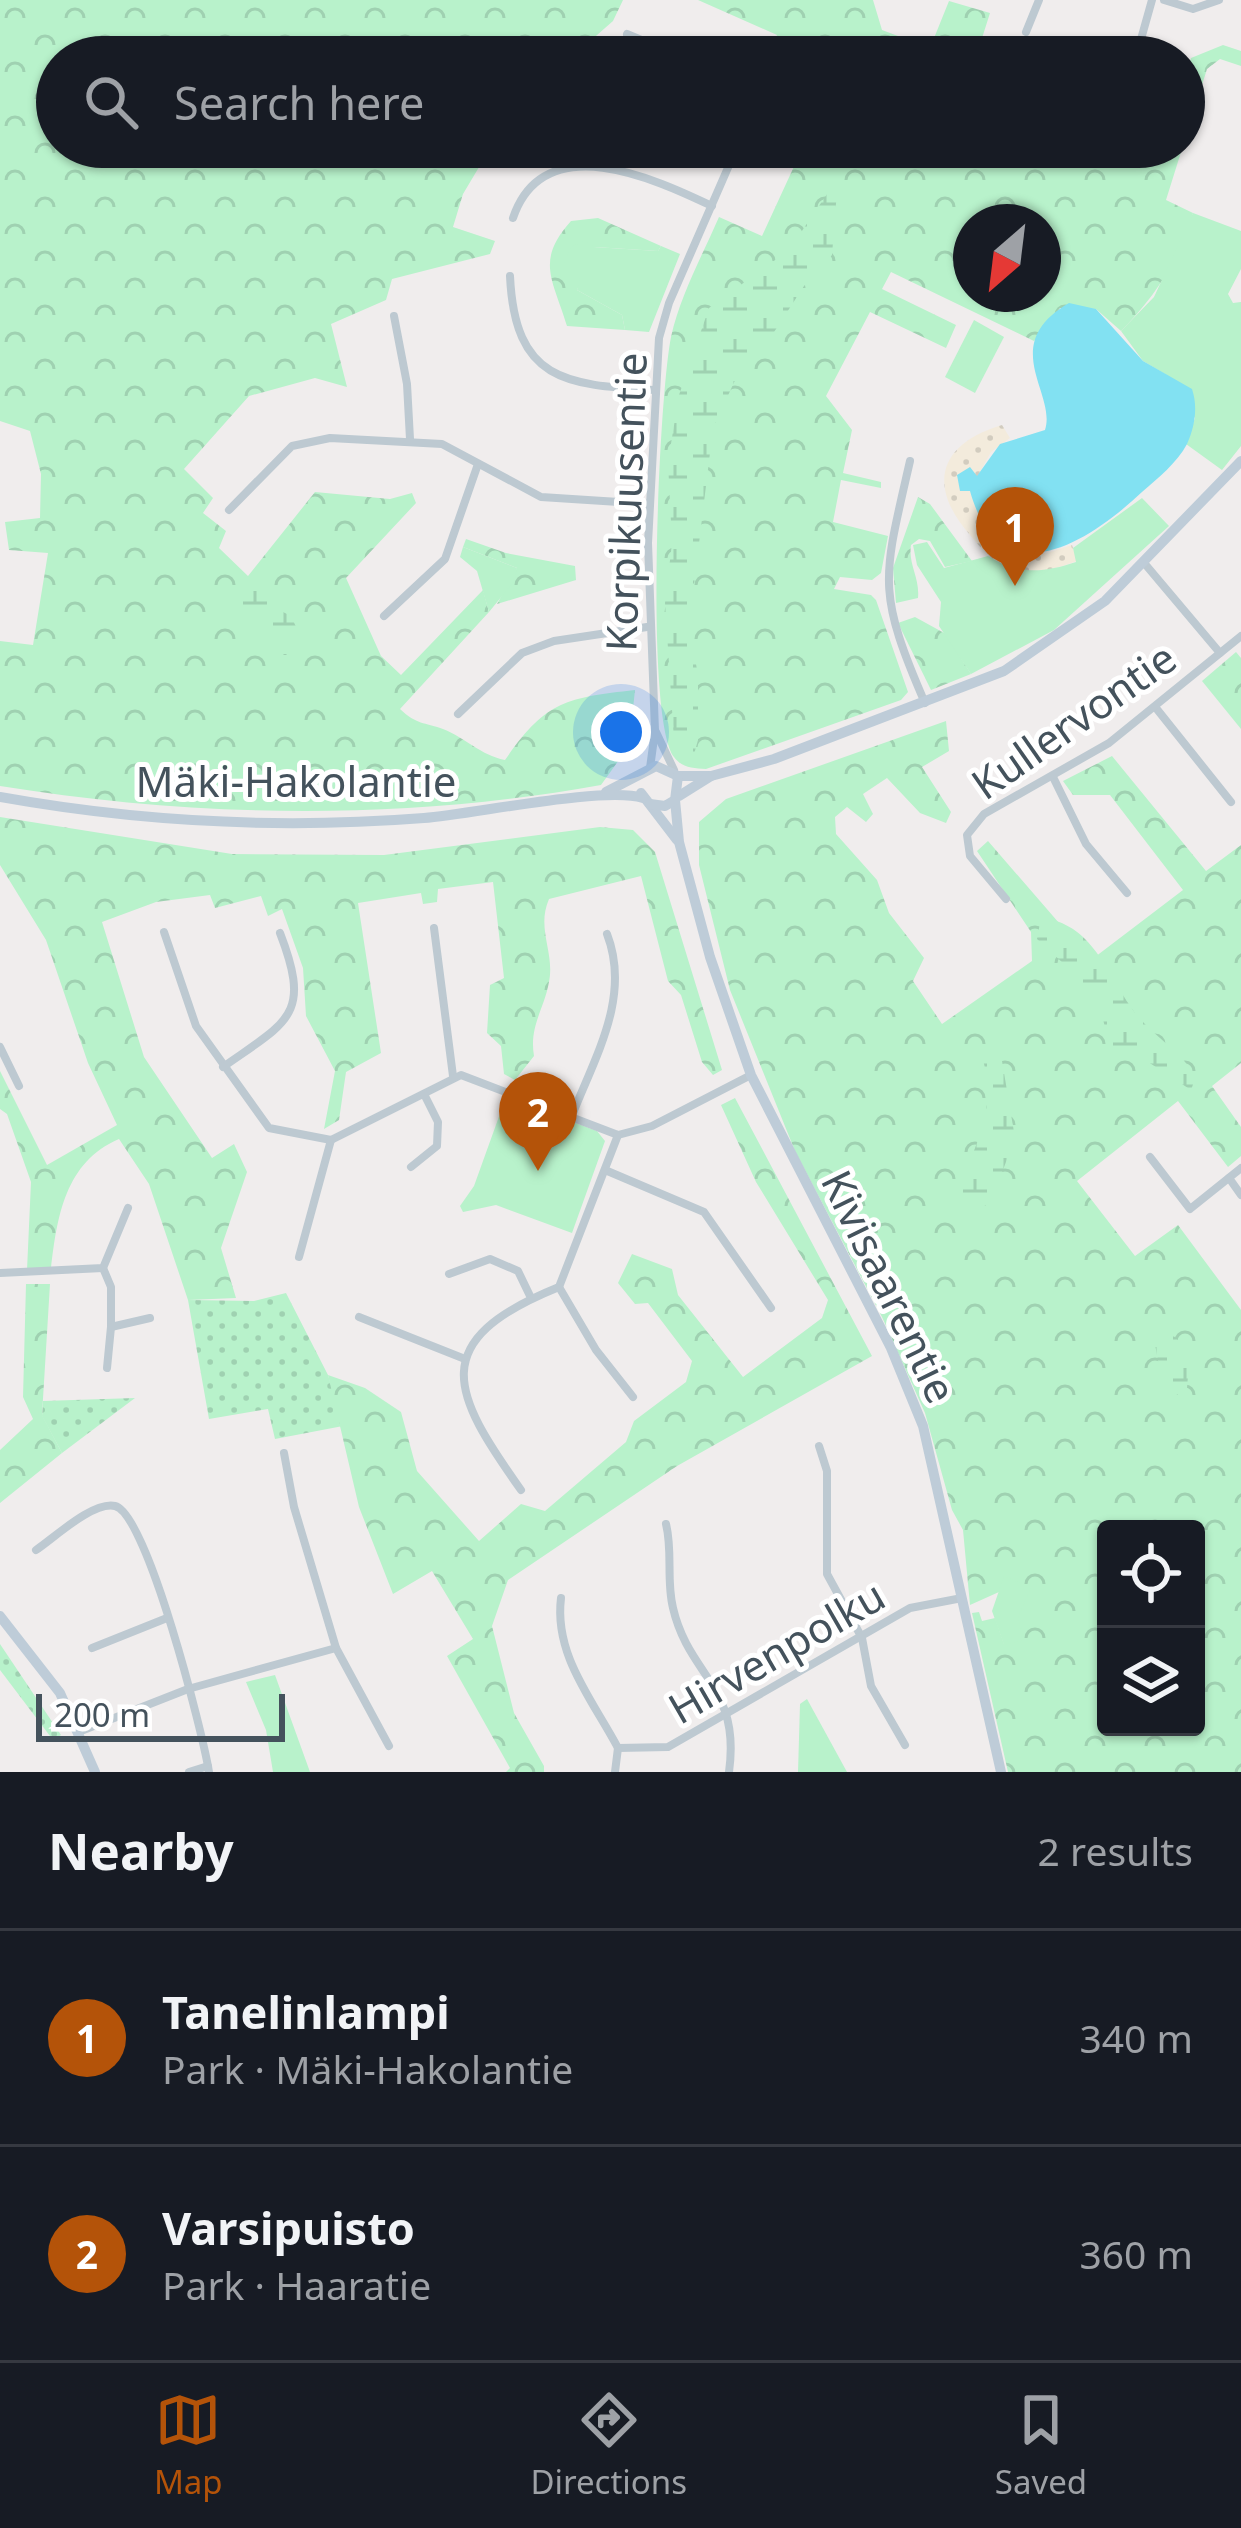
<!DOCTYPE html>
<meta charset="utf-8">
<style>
body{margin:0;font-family:"Noto Sans",sans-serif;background:#20242c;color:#f1f3f6}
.controls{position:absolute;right:36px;bottom:36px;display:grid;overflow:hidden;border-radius:12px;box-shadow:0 3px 9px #0004}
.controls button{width:108px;height:108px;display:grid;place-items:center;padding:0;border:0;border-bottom:3px solid #363941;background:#171b24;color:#f1f3f6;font:60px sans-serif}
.compass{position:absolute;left:953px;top:204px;width:108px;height:108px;border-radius:50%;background:#171b24;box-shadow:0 3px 9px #0004;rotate:208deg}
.scale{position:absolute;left:36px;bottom:30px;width:249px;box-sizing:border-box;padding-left:12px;border:6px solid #44525c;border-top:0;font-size:33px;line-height:42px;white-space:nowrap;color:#44525c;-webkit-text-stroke:9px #fff;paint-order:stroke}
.you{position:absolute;left:621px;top:732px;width:42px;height:42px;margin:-30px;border:9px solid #fff;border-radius:50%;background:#1a73e8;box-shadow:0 0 0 18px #1a73e833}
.badge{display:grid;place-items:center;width:78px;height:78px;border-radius:50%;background:#b45309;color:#fff;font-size:39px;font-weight:700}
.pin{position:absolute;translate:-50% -99px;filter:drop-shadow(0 3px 6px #0008)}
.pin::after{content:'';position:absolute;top:63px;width:42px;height:36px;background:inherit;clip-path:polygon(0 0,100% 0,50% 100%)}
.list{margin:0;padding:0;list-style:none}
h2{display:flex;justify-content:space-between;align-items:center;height:156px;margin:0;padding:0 48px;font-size:51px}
h2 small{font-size:39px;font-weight:400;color:#9ea1a6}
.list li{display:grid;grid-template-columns:78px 1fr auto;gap:36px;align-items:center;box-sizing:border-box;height:216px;padding:0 48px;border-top:3px solid #363941}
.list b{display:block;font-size:45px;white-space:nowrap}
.list p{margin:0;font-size:39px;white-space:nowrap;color:#9ea1a6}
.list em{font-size:39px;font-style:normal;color:#9ea1a6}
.icon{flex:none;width:66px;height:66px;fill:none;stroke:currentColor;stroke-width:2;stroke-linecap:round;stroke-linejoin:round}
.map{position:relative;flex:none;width:1241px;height:1772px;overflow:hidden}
.search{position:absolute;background:#171b24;box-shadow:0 3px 9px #0004;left:36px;right:36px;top:36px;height:132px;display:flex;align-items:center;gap:30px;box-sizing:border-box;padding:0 42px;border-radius:66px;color:#9ea1a6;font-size:45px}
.sheet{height:588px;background:#171b24}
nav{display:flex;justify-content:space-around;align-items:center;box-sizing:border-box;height:168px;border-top:3px solid #363941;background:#171b24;font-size:33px;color:#9ea1a6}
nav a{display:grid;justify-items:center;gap:6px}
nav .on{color:#b45309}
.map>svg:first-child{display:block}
.grass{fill:url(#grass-dots)}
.forest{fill:url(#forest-crowns);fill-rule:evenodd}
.wetland{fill:url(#wetland-marsh)}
.sand{fill:url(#sand-dots)}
.green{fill:#b8f2cb}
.water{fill:#82e1f2}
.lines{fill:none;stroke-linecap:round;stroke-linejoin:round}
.street{stroke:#bdc9d1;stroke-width:8}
.secondary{stroke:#beccd8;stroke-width:10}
.labels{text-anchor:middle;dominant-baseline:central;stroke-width:10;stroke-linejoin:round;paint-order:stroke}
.street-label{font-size:42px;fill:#44525c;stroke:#fff}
</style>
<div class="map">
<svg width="1241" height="1772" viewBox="0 0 1241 1772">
<defs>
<pattern id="grass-dots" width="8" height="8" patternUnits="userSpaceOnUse" patternTransform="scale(3)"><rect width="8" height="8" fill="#b8f2cb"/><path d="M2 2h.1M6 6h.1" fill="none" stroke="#9fd1b1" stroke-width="1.8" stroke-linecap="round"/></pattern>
<pattern id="forest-crowns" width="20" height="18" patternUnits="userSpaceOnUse" patternTransform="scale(3)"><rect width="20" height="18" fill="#b8f2cb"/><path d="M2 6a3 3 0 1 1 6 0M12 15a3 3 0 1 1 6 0" fill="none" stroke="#9fd1b1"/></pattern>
<pattern id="wetland-marsh" width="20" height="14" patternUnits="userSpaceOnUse" patternTransform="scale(3)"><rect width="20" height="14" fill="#b8f2cb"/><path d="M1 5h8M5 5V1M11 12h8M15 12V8" fill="none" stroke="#9fd1b1"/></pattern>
<pattern id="sand-dots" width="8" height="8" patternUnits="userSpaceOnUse" patternTransform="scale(3)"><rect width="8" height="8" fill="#f3ebdc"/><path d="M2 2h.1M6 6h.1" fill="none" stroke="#d2ccbf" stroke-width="1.8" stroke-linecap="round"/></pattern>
</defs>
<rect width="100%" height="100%" fill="#f0eded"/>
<g class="grass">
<polygon points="286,1293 328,1375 343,1426 275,1439 268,1409 209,1419 188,1300 254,1301"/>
<polygon points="135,1398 62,1453 42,1416 43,1401"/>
<polygon points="0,1644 61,1735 53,1740 0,1670"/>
</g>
<g class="forest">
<path d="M 0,0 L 623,0 L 613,21 L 572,57 L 57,57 L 57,147 L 491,147 L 463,194 L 453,227 L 495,241 L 490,254 L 392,279 L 386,300 L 331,324 L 347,387 L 315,378 L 249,396 L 184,469 L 213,498 L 203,513 L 226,531 L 219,548 L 248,576 L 315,492 L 390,499 L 412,493 L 416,503 L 346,578 L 381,656 L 401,675 L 483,590 L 489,612 L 400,709 C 417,725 424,722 443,729 C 466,738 480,755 505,760 C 546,701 565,698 635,690 L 629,746 L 601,785 C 403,821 198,818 0,786 L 0,641 L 33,645 L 48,553 L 9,550 L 5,522 L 40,518 L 41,474 L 30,431 L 0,421 Z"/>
<polygon points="698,0 873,0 882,30 930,48 949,1 990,13 976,57 768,57 777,35"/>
<path d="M 1223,45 L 1241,51 L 1241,66 L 1220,59 L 1207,69 L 1166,200 L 1193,213 C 1180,260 1153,299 1121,331 L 1096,309 L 1060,308 L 1034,341 L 891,272 L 882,289 L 956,325 L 946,348 L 870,312 L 826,396 L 852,430 L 843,473 L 881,482 L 881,488 L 841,480 L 833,522 L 888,536 L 881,573 L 872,580 L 840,577 L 834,589 L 871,595 L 876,600 L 908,692 L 901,700 L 706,769 C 693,768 682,768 674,757 C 644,716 659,397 671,337 C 680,296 702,256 719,217 L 762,236 L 803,147 L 1184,147 L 1184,81 L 1191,58 ZM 971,222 L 1043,222 L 1043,294 L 971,294 Z"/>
<path d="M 598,218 L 661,246 L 658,251 L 594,247 L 577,290 L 622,315 L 625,330 L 567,326 C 553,279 535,261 571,221 Z"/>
<path d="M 918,497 L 930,504 L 972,561 L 945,567 L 930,541 L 919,539 L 911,545 C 908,565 920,577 918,598 L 896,603 L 893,568 Z"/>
<polygon points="466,539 506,553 575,566 576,580 497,604 517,568 463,547"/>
<polygon points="915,617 946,634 971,674 931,690 898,623"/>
<polygon points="1236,652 1241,658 1241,729 1202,681"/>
<path d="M 946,721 L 949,751 L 922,767 L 951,812 L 946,823 L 920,813 L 887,778 L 863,794 L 873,814 L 866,822 L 847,807 L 835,817 L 836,834 L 877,880 L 889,913 L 924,958 L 913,981 L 942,1024 L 1032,961 L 1031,932 L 977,851 L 988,841 L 1091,960 L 1183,890 L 1110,795 L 1073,795 L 1063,781 L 1112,756 L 1206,871 L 1241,845 L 1241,1063 L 1212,1086 L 1241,1127 L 1241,1156 L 1228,1167 L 1178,1101 L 1077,1181 L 1135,1256 L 1178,1225 L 1241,1310 L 1241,1772 L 1008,1772 L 972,1613 L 979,1612 L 982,1621 L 995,1618 L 1004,1644 L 999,1592 L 970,1605 L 963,1530 L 952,1510 L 925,1413 L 882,1317 L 795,1151 L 730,990 L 699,865 L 699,822 L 726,799 ZM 1106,1529 L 1196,1529 L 1196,1727 L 1106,1727 Z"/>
<path d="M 0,817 L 232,854 L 384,855 L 600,827 L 633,830 L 655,852 L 722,1070 L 713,1075 L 702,1062 L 681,995 L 668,981 L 641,876 L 549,899 C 536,929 555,952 549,982 C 544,1010 529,1026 534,1056 L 515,1080 L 504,1074 L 501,1046 L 487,1033 L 490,985 L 504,978 L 493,882 L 438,889 L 437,902 L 423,904 L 421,893 L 358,903 L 381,1053 L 346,1072 L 339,1120 L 324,1129 L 335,1071 L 306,1016 L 303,968 L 282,909 L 268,916 L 261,896 L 215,908 L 210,895 L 156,902 L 102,922 L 144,1057 L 212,1158 L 234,1144 L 247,1172 L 221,1248 L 236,1298 L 188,1300 L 149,1184 L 119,1139 C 65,1162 57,1217 51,1269 L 27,1270 L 31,1182 L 7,1114 L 0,1109 L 0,1071 L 47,1165 L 117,1125 L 88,1063 L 46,940 L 0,865 Z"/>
<polygon points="735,1098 872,1356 677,1466 508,1580 492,1626 514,1713 544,1766 544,1772 506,1772 510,1768 447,1656 473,1639 432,1571 393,1594 359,1507 328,1375 365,1388 401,1412 417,1471 479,1541 521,1504 545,1511 626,1442 634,1421 686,1382 692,1361 648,1303 635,1304 618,1283 632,1254 672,1269 678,1295 743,1377 822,1318 828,1300 756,1182 721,1105"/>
<polygon points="26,1284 50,1284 42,1415 62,1453 0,1503 0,1450 33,1419 23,1397"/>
</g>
<g class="wetland">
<polygon points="838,178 832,255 804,286 763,349 743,363 713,428 689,626 698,675 698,740 691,765 675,755 665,603 672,543 668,462 679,395 709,308 789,250"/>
<polygon points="250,583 270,589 271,606 291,616 303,642 297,655 283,655 234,608 241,587"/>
<path d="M 1049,919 C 1100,930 1111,988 1143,1022 C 1162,1042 1179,1051 1196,1076 L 1191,1090 L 1139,1056 L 1124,1058 L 1111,1052 L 1101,1011 L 1079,995 L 1064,964 L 1037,939 L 1040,923 Z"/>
<polygon points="981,1051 1001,1055 1015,1138 992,1199 975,1215 955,1201 986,1119 988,1081"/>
<polygon points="1158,1329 1167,1330 1190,1351 1187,1388 1172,1398 1164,1394 1153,1333"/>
</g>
<path class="sand" d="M 1002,425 L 1010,438 L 991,452 L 970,490 L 1018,552 L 1047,553 L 1072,545 L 1077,561 C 1055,569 1036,575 1013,569 C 994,565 982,549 970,535 C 927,486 938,444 1002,425 Z"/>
<g class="green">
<polygon points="1193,213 1241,231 1241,269 1228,294 1233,303 1241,302 1241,446 1222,470 1186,444 1195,418 1165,374 1143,361 1121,331 1154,297"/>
<polygon points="584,241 594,247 658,251 661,246 680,254 649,332 625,330 622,315 577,290 580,277 564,263 571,247"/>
<polygon points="974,320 1004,337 975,393 945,377"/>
<path d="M 1142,498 L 1169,526 L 1054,630 L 971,674 L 939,626 L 941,602 L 917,565 L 913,545 L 927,542 L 944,568 L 988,556 C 1018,575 1043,573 1076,562 L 1073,548 Z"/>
<polygon points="463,547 517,568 515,580 489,612 477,571 460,557"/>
<polygon points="506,1097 597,1131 605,1141 572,1233 496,1205 463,1212 460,1206 474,1186"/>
<polygon points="1004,1576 1031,1588 1018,1617 1024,1640 1004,1645 992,1611"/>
<polygon points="275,1675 310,1772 273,1772 266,1730 246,1682"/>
<polygon points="807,1699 847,1772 798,1772 800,1704"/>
</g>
<path class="water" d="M 1069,303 L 1096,309 L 1143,361 L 1192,389 C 1198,407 1195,426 1187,444 C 1177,463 1158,478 1142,492 C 1087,544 1000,598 970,491 L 960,491 L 957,475 L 970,467 L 977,476 L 1000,444 L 1045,430 C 1057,393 997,345 1069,303 Z"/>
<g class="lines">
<g class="street">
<polyline points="1164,0 1193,9 1219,0"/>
<polyline points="1026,32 1039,0"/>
<polyline points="627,34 682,57"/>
<polyline points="1136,57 1152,0"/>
<path d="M 513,218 C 544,127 655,179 712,206"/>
<path d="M 510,276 C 515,381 565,385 654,390"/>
<polyline points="394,316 407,384 410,439"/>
<path d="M 910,461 C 883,579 876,590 925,703"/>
<polyline points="229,510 292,446 330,438 442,444 541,497 650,504"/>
<polyline points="1145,564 1220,653"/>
<polyline points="384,616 445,559 478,464"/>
<polyline points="1156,708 1231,802"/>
<polyline points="458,714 522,653 554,641 647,627"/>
<polyline points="656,732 674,770"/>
<polyline points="650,768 655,731 648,543 659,338 669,303 737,147"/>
<polyline points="1054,779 1086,844 1127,893"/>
<polyline points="1006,899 970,856 967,835 984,814 1109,743 1241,636"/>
<polyline points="434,928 453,1076"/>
<polyline points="164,932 196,1026 269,1128 331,1140 461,1075 618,1135"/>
<polyline points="0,1047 19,1086"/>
<path d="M 223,1067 C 288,1021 312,1016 280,933"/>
<path d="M 573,1113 C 596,1055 631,996 607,934"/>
<polyline points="618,1135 652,1126 751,1075"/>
<polyline points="1150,1157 1190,1209 1241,1168"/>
<polyline points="411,1167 437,1146 438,1122 424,1094"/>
<polyline points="605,1170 704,1212 771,1308"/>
<polyline points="1229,1178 1241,1195"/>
<polyline points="299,1257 331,1140"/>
<polyline points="103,1268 111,1287 111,1327 150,1318"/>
<polyline points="0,1273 103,1268 128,1208"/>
<polyline points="449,1274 490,1259 518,1271 531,1298"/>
<polyline points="559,1287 596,1350 633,1397"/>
<polyline points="359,1317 465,1359"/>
<polyline points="107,1368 111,1327"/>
<polyline points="819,1446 827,1471 827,1574 862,1638 871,1686 905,1745"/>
<polyline points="284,1453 294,1507 336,1648"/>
<path d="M 521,1490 C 452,1393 425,1341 559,1287 L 618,1135"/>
<path d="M 666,1524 C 673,1552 666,1580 673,1608 C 689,1677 741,1686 729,1772"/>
<path d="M 36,1550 C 54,1538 93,1501 115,1506 C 147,1513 203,1734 209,1772"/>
<path d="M 561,1598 C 554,1655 592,1699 618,1748"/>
<polyline points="92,1648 167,1618"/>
<polyline points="81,1731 188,1689 336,1648 389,1746"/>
<polyline points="618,1748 668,1747 910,1608 962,1598"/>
<polyline points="189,1772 208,1766"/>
<polyline points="615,1772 618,1748"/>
</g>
<g class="secondary">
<polyline points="678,776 711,776 774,759 1004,671 1105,601 1241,461"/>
<polyline points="606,792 656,766 678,776"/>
<polyline points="641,793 677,840"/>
<polyline points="679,796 711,776"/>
<path d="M 0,797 C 139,822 283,829 424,818 C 474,814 604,786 643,798"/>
<polyline points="675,800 679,842 710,957 751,1075 891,1348 923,1426 1001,1772"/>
<polyline points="650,804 665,806 675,800 678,776"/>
<polyline points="0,1616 60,1693 95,1772"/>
</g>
</g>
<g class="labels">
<g class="street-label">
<text transform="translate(625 502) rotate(-88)">Korpikuusentie</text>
<text transform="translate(1073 720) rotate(-35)">Kullervontie</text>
<text x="296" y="780">Mäki-Hakolantie</text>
<text transform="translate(890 1286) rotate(64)">Kivisaarentie</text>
<text transform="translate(776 1651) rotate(-30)">Hirvenpolku</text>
</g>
</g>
</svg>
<div class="controls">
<button><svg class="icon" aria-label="locate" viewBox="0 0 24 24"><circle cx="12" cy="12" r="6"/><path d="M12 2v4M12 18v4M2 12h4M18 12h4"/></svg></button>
<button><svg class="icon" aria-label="layers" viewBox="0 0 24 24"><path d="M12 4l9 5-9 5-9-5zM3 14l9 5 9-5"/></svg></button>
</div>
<svg class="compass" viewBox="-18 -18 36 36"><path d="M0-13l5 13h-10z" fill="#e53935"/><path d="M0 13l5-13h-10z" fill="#9ea1a6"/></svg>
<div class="scale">200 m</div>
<div class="you"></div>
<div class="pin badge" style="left:1015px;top:586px">1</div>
<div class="pin badge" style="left:538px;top:1171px">2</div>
<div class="search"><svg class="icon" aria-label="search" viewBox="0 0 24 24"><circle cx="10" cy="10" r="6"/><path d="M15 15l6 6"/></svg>Search here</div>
</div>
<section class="sheet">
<h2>Nearby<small>2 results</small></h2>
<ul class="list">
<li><span class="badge">1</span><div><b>Tanelinlampi</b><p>Park · Mäki-Hakolantie</p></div><em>340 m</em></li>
<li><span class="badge">2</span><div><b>Varsipuisto</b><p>Park · Haaratie</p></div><em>360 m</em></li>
</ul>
</section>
<nav>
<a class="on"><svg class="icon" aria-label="map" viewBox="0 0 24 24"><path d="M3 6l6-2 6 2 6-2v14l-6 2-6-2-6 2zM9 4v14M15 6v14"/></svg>Map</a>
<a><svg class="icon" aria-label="directions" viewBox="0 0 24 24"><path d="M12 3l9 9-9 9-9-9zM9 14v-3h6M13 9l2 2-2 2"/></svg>Directions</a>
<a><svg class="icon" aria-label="saved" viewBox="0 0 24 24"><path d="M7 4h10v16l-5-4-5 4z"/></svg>Saved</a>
</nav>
